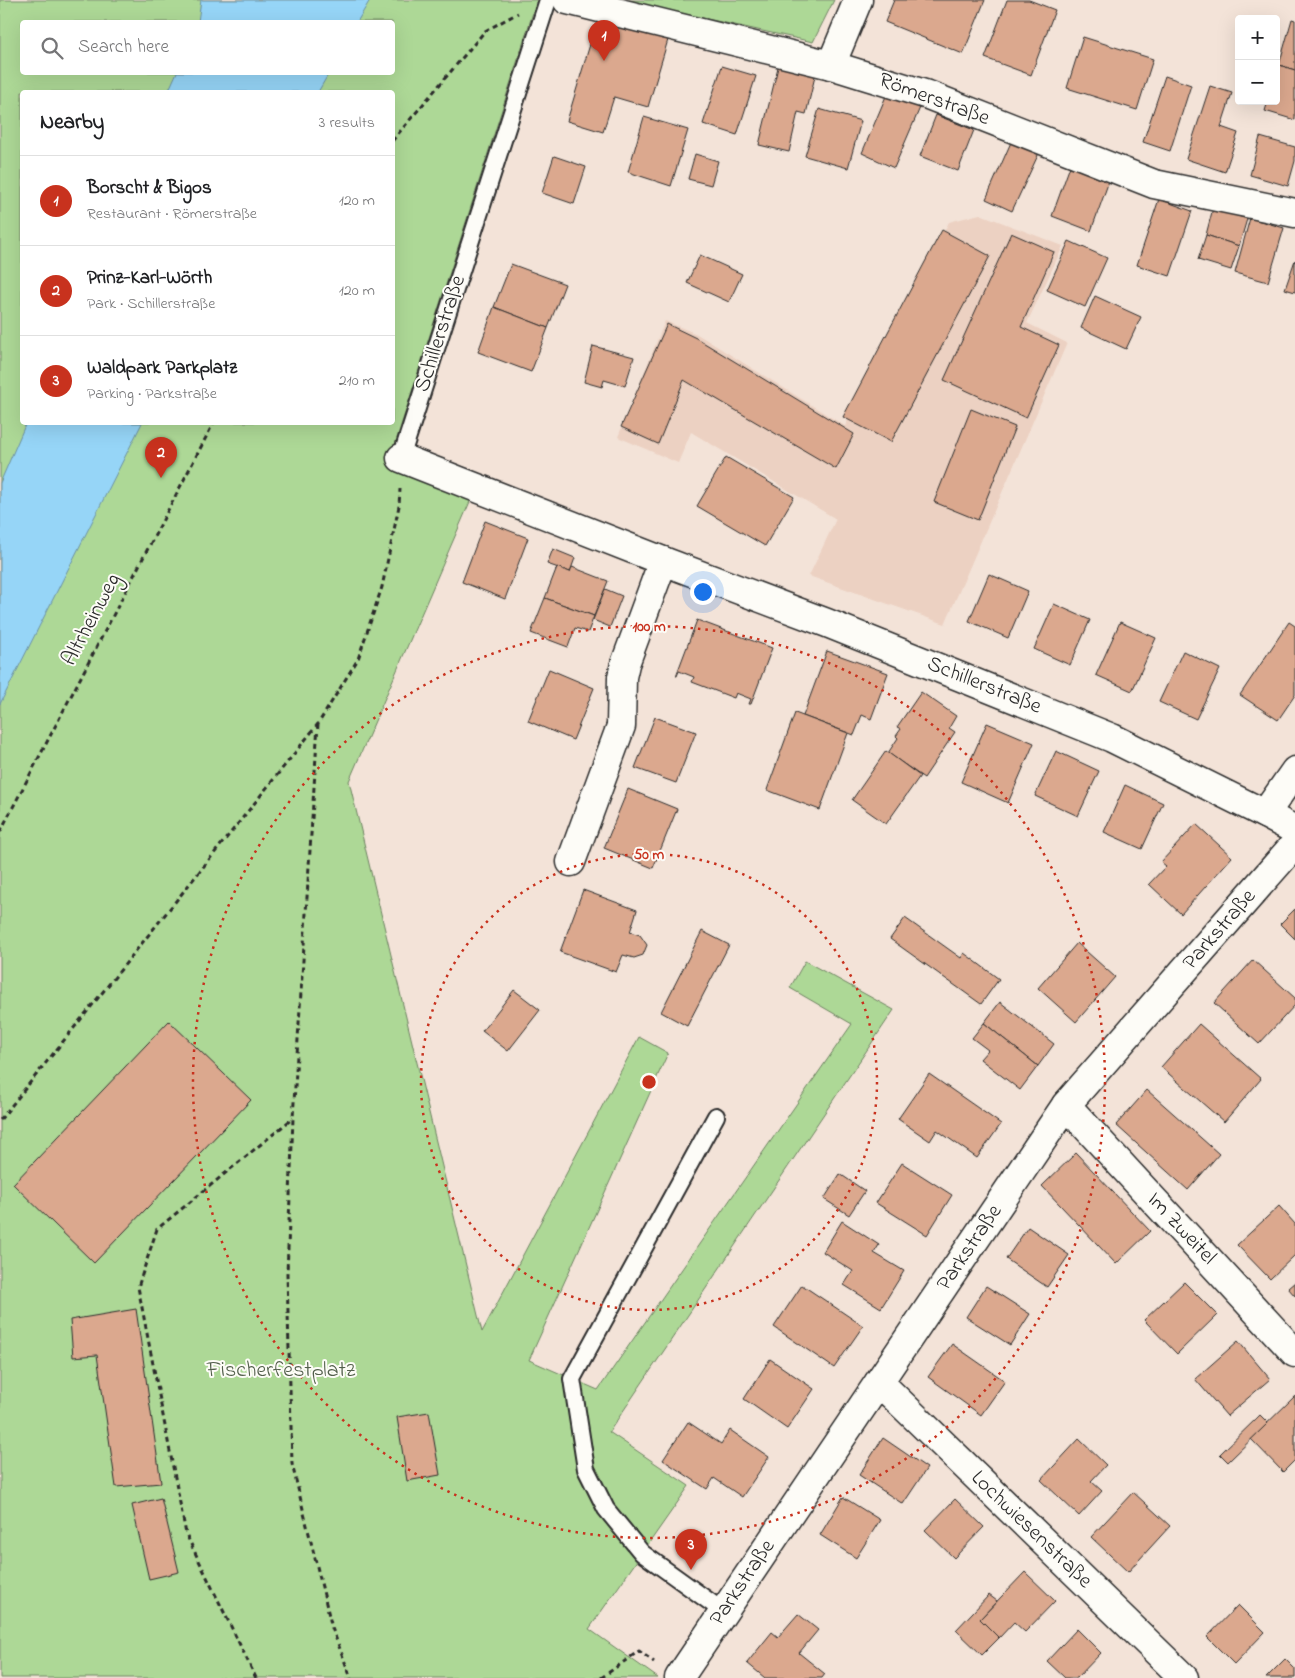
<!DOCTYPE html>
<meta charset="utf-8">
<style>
body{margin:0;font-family:"Indie Flower",sans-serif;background:#f2f2f2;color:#202124}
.controls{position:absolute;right:15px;top:15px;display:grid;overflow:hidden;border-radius:5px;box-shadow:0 5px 20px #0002}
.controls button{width:45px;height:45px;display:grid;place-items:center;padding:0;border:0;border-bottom:1px solid #e0e0e0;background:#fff;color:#202124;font:25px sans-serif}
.you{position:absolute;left:702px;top:591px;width:18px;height:18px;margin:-12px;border:4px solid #fff;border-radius:50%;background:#1a73e8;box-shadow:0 0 0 8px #1a73e833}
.badge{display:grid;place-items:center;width:32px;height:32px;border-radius:50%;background:#c8321e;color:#fff;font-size:16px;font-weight:700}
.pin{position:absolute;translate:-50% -41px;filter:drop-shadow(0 1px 2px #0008)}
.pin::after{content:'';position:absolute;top:26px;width:18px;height:15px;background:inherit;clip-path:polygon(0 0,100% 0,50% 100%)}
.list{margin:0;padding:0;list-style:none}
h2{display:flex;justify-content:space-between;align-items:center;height:65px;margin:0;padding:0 20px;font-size:21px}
h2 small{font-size:16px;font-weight:400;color:#757577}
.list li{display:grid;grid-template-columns:32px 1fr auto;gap:15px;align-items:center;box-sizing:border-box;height:90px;padding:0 20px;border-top:1px solid #e0e0e0}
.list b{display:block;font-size:19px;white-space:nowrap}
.list p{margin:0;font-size:16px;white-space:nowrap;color:#757577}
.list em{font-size:16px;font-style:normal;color:#757577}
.icon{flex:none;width:28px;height:28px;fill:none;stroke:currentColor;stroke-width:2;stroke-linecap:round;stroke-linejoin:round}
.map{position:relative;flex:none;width:1295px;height:1678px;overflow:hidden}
.search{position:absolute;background:#fff;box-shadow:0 5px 20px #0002;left:20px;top:20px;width:375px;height:55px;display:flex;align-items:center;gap:12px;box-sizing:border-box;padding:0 18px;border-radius:5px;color:#757577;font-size:19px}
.panel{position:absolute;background:#fff;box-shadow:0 5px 20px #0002;left:20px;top:90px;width:375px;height:335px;border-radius:5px}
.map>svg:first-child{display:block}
.built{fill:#ecd1c2}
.green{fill:#add896;stroke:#6c8260;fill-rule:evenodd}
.water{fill:#96d5f7;stroke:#6b91a5}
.building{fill:#dba88e;stroke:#2b2b2b}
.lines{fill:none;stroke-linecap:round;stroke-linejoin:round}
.lane-casing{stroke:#2b2b2b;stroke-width:20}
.street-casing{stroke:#2b2b2b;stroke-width:31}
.path{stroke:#2b2b2b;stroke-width:3;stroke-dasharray:5 4;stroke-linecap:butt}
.lane{stroke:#fdfcf7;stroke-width:16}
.street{stroke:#fdfcf7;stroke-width:28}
.ring{fill:none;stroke:#c8321e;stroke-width:2.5;stroke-dasharray:2.5 5}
.labels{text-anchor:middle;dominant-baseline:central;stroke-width:4;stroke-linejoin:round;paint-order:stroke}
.street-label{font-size:22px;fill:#2b2b2b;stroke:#fdfcf7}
.park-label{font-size:22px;fill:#525f4b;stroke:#fdfcf7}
.centre{fill:#c8321e;stroke:#fdfcf7;stroke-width:2.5}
.ring-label{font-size:15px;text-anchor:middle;font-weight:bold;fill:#c8321e;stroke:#fdfcf7;stroke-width:4;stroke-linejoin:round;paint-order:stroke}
</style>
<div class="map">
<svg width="1295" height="1678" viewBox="0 0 1295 1678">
<rect width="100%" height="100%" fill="#f3e3d8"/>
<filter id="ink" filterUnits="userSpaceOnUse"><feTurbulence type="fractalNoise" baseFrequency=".02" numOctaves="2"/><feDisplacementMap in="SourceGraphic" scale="10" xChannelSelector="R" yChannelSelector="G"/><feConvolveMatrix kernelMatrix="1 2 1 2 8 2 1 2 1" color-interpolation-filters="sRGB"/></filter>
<g filter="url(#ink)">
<polygon class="built" points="980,214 1063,246 1027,323 1067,343 945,624 809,576 836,519 691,432 678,463 618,437 665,321 697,334 845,426 949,222"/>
<g class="green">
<path d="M 0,0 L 537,0 L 389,463 L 472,497 L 349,781 L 482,1332 L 639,1037 L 668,1053 L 529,1360 L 598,1390 L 852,1024 L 790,988 L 805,961 L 894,1010 L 609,1432 L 689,1486 L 589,1629 L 658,1678 L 0,1678 ZM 22,22 L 392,22 L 392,72 L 22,72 ZM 22,92 L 392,92 L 392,422 L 22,422 Z"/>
<polygon points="620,0 834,0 813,42"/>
</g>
<g class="water">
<polygon points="201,0 370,0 357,22 198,22"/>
<polygon points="177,72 329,72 329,73 318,92 168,92"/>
<polygon points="26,423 142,423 0,704 0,483"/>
</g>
<g class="building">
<polygon points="894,0 985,0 963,54 885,22"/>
<polygon points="1007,0 1029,0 1055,10 1031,75 985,58"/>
<polygon points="600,11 670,33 648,107 614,97 603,132 567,121"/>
<polygon points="1292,19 1295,20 1295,70 1279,65"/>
<polygon points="1083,37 1153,59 1137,110 1067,88"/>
<polygon points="779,63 816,72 806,114 798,112 789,152 759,145"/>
<polygon points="1279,65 1295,70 1295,120 1265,111 1268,101 1276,101 1276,73"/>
<polygon points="722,66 756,76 737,135 703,124"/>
<polygon points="1165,76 1191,85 1170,151 1143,142"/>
<polygon points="1210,86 1232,93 1221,127 1238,133 1225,172 1186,159"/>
<polygon points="889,89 922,103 894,168 862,153"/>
<polygon points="819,109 861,121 848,168 805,156"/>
<polygon points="936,115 974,130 958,171 920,156"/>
<polygon points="644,117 688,130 671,186 628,172"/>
<polygon points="1260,137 1295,147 1295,161 1288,186 1250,175"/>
<polygon points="1012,140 1039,153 1012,211 986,199"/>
<polygon points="695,154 718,161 711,185 688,179"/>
<polygon points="554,156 586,167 574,204 542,193"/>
<polygon points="1070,166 1109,181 1091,231 1052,216"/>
<polygon points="1159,199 1192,211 1170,276 1137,265"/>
<polygon points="1213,208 1247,219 1239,246 1206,235"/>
<polygon points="1250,218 1284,228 1268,282 1235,273"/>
<polygon points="942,230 990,256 891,442 843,417"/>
<polygon points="1011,233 1054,252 1021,327 1059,345 1026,418 944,380"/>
<polygon points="1206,235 1239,246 1231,270 1198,260"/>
<polygon points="1069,241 1107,258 1085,307 1047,290"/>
<polygon points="700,255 742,274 729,302 687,283"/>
<polygon points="1295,260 1295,292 1285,289"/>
<polygon points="511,264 565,284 548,328 494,307"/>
<polygon points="1095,296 1141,317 1126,349 1081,328"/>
<polygon points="494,307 548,328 531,372 478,352"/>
<polygon points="667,324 696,338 854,434 836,469 684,380 658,444 621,427"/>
<polygon points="593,346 634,357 625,386 604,380 602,387 584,382"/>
<polygon points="971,409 1015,427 978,520 934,502"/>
<polygon points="726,457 794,497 765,546 697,506"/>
<polygon points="485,521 528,538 505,599 462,582"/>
<polygon points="553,549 575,558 570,572 547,564"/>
<polygon points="557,567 570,572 572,567 608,581 594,616 545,598"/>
<polygon points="989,574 1028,591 1008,638 969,621"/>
<polygon points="605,589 622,596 610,627 593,620"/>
<polygon points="545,598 594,616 588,632 575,628 568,647 531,633"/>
<polygon points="1054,604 1090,620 1070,665 1034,649"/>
<polygon points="697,620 772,648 751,704 749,704 751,699 736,693 734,698 692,682 694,677 679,671 677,676 676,676"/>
<polygon points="1120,622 1156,638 1132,691 1096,675"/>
<polygon points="1289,622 1295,626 1295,695 1278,720 1240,695"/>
<polygon points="827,651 888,673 871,719 862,715 854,735 803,716"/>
<polygon points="1183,651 1220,669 1196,719 1159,702"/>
<polygon points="549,669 594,688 573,740 528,721"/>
<polygon points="921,692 956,716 949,728 955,732 924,778 888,753 898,738 896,736 901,729 897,727"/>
<polygon points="795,713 848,733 820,810 767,790"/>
<polygon points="655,717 696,732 676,783 635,768"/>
<polygon points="987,723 1034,743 1008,803 961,782"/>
<polygon points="886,751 920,776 886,824 852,800"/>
<polygon points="1056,751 1099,771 1078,816 1035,796"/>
<polygon points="1125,785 1163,803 1142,849 1104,832"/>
<polygon points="628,789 677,809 653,868 604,848"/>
<polygon points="1196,824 1232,857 1181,914 1149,884 1166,866 1161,862"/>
<polygon points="583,890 637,910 630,932 640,935 647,945 643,955 634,958 623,955 616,972 560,952"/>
<polygon points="1295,909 1295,939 1280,924"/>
<polygon points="905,918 961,958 964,953 999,979 981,1004 890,939"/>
<polygon points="702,931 729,945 687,1026 661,1012"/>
<polygon points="1077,943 1115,977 1076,1022 1038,988"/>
<polygon points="1253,960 1295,998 1295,1005 1259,1044 1214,1003"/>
<polygon points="514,990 540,1010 508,1051 482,1031"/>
<polygon points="1000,1002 1054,1044 1038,1066 984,1023"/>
<polygon points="169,1021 251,1100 94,1263 13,1184"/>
<polygon points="984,1023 1038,1066 1020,1090 980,1059 988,1050 972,1038"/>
<polygon points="1199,1024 1261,1079 1224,1122 1161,1067"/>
<polygon points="929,1074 1001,1124 977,1158 937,1130 930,1141 898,1119"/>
<polygon points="1147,1090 1219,1154 1188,1190 1116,1125"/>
<polygon points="1076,1153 1150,1231 1116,1264 1042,1186"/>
<polygon points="902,1163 952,1195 927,1235 876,1203"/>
<polygon points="840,1174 865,1191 849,1215 824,1199"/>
<polygon points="1279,1206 1295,1224 1295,1255 1270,1279 1237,1245"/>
<polygon points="842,1221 879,1245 874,1253 904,1271 881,1308 844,1285 853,1271 823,1252"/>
<polygon points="1028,1227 1069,1255 1047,1287 1006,1259"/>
<polygon points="1184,1282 1217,1315 1177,1354 1144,1320"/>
<polygon points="1295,1282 1295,1296 1288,1288"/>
<polygon points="802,1285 863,1326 834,1368 774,1327"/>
<polygon points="986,1286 1030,1314 1010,1345 966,1317"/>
<polygon points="136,1309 161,1483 116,1487 97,1355 73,1357 70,1320"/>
<polygon points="1238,1341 1270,1379 1227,1416 1195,1379"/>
<polygon points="952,1344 1005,1381 981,1415 928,1377"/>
<polygon points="770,1359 814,1389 787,1429 744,1399"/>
<polygon points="1295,1396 1295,1460 1283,1472 1251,1439"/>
<polygon points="429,1412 440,1475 407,1481 397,1417"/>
<polygon points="1260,1415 1268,1423 1228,1462 1220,1454"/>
<polygon points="688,1422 721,1444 730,1430 769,1457 742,1497 714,1478 707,1489 663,1460"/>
<polygon points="883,1438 927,1468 903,1504 859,1475"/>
<polygon points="1079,1439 1106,1465 1091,1481 1102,1491 1079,1516 1041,1480"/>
<polygon points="1133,1492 1170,1526 1128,1572 1091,1537"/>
<polygon points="843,1497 880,1520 856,1558 820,1535"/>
<polygon points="161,1498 179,1572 149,1579 132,1505"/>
<polygon points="955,1499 984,1527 954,1558 925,1530"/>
<polygon points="1025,1572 1055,1601 1025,1632 1014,1622 999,1638 980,1619"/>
<polygon points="989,1595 997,1601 980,1619 999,1638 982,1655 956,1630"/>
<polygon points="1238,1605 1265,1632 1234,1664 1207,1637"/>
<polygon points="798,1614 818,1630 799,1653 825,1674 822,1678 765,1678 747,1663 772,1632 778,1637"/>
<polygon points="1077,1629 1101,1653 1077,1678 1065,1678 1047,1661"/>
<polygon points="1285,1659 1295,1669 1295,1678 1266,1678"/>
</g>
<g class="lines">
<g class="lane-casing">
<g id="lane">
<polyline points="401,458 548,0"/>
<polyline points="716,1116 572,1379 586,1469 606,1509 642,1553 724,1612"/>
</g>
</g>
<g class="street-casing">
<g id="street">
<polyline points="567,0 831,65 928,95 1154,184 1295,213"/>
<polyline points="831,65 858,0"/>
<polyline points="401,458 663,561 827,623 1112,738 1265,814 1295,830"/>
<polyline points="1265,814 1295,771"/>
<polyline points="571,862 621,726 622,677 625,664 663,561"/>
<polyline points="1066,1105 1295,1353"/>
<polyline points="879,1382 1184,1678"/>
<polyline points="679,1678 1066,1105 1295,844"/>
</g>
</g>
<g class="path">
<polyline points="392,141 485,31 518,13"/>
<polyline points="318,724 293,1118 287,1274 292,1464 332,1628 351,1678"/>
<polyline points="0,832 214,422"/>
<polyline points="0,1120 318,724 358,659 382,587 399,506 400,489"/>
<polyline points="256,1678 186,1534 138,1287 157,1229 293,1118"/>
<polyline points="601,1678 639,1651 654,1662"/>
</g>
<use href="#lane" class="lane"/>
<use href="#street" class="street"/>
</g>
</g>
<g class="ring">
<circle cx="649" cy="1082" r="228"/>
<circle cx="649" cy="1082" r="456"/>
</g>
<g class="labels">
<g class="street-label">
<text transform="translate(934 100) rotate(20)">Römerstraße</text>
<text transform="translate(441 334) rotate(-72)">Schillerstraße</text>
<text transform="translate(92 620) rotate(-62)">Altrheinweg</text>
<text transform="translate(984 686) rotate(22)">Schillerstraße</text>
<text transform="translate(1220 930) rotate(-49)">Parkstraße</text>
<text transform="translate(1181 1229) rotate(47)">Im Zweitel</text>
<text transform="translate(970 1248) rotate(-56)">Parkstraße</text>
<text transform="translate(1031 1530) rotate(44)">Lochwiesenstraße</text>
<text transform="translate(743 1583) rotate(-56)">Parkstraße</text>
</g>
<g class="park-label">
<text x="281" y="1371">Fischerfestplatz</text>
</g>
</g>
<circle cx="649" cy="1082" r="8" class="centre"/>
<g class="ring-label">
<text x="649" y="631">100 m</text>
<text x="649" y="859">50 m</text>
</g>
</svg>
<div class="controls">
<button>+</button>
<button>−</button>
</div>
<div class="you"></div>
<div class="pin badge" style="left:604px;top:61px">1</div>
<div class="pin badge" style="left:161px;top:478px">2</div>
<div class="pin badge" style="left:691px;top:1570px">3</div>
<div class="search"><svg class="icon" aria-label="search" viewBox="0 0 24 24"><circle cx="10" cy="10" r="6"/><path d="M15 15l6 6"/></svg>Search here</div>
<section class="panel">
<h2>Nearby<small>3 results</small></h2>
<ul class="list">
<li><span class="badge">1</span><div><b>Borscht &amp; Bigos</b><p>Restaurant · Römerstraße</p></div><em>120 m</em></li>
<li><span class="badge">2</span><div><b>Prinz-Karl-Wörth</b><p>Park · Schillerstraße</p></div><em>120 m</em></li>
<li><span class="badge">3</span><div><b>Waldpark Parkplatz</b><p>Parking · Parkstraße</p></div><em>210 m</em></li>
</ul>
</section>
</div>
